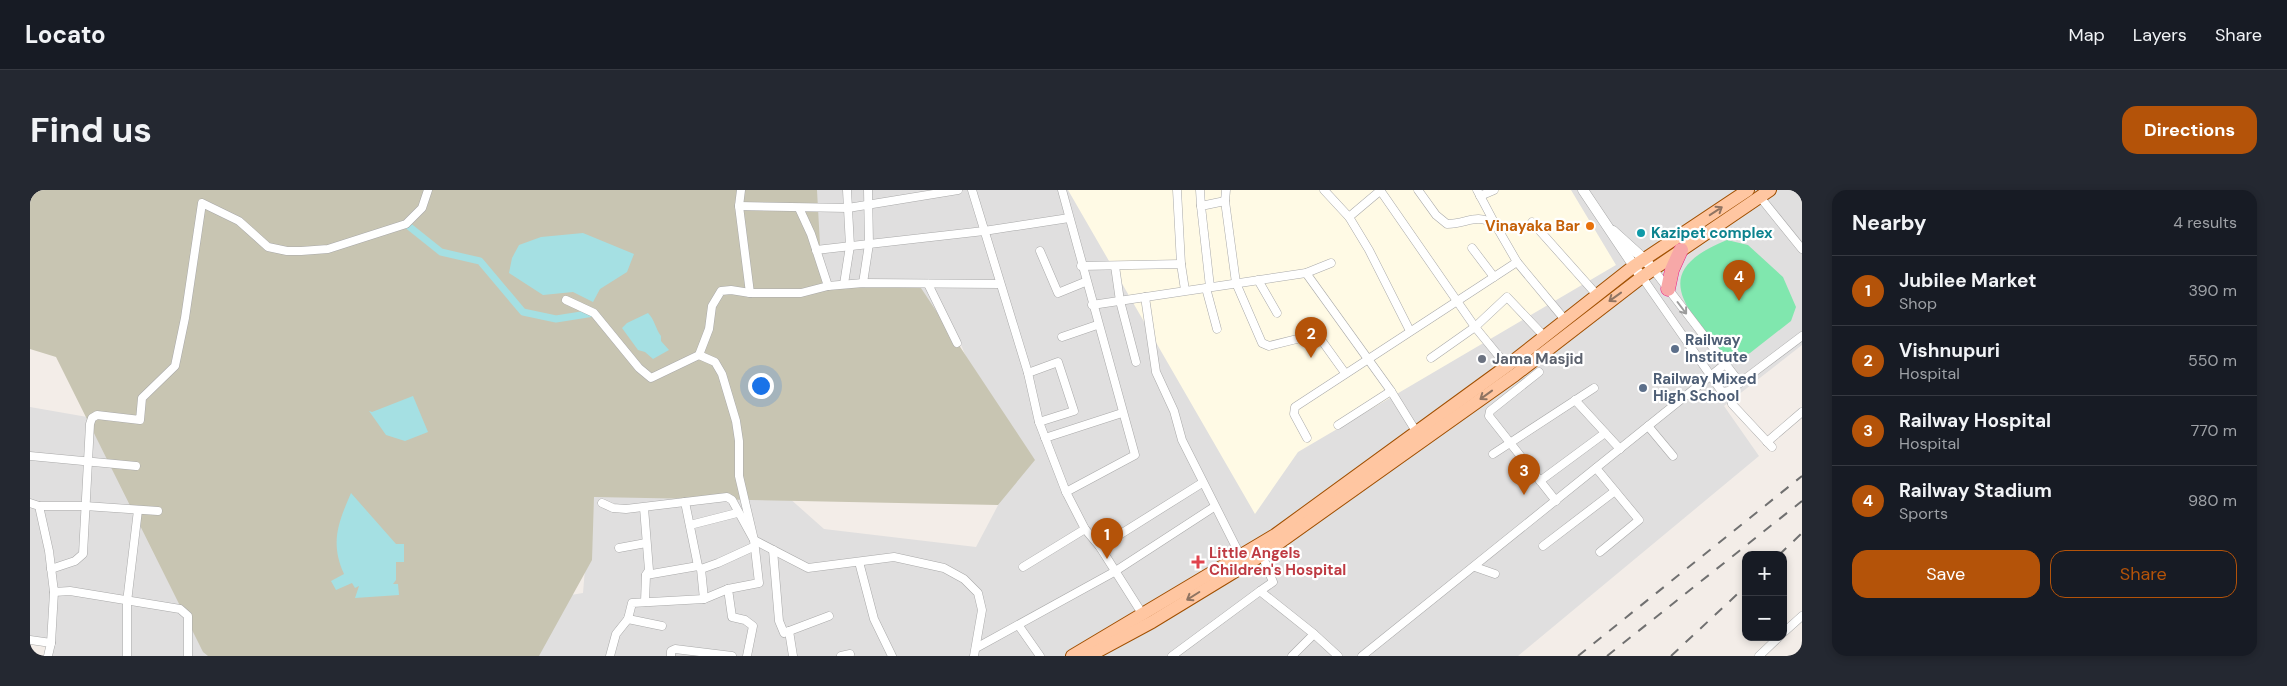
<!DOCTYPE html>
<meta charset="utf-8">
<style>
body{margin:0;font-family:"DM Sans",sans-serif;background:#242831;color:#f1f3f6}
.controls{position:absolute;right:15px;bottom:15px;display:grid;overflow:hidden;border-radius:10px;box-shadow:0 2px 8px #0003}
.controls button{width:45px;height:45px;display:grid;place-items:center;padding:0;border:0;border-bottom:1px solid #363941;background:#171b24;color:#f1f3f6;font:25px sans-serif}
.you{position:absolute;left:730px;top:195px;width:18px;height:18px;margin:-12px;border:4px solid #fff;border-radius:50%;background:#1a73e8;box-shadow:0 0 0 8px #1a73e833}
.badge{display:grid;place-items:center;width:32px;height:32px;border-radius:50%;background:#b45309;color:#fff;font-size:16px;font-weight:700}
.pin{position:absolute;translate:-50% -41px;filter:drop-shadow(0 1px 2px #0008)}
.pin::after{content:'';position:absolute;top:26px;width:18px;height:15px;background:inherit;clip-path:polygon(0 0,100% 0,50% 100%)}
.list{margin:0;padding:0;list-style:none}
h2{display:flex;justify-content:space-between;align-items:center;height:65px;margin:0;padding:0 20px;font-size:21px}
h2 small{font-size:16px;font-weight:400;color:#9ea1a6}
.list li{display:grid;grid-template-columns:32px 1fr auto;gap:15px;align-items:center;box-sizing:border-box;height:70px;padding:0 20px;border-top:1px solid #363941}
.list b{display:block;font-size:19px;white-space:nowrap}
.list p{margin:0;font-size:16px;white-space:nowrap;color:#9ea1a6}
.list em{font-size:16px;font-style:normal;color:#9ea1a6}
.actions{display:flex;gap:10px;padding:15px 20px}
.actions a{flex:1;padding:11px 0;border:1px solid #b45309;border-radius:15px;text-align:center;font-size:18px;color:#b45309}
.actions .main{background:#b45309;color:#fff}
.map{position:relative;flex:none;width:1772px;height:466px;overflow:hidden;border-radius:15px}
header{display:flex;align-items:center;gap:30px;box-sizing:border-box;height:70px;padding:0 25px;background:#171b24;border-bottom:1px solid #363941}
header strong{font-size:24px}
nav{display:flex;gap:28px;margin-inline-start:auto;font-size:18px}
.intro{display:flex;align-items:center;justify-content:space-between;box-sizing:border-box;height:120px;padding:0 30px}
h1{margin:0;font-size:35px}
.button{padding:12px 22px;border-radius:15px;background:#b45309;color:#fff;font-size:18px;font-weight:700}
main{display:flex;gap:30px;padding:0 30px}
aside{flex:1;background:#171b24;border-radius:15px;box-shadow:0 2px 8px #0003}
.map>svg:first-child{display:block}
.residential{fill:#e0dfdf}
.education{fill:#fffae5}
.construction{fill:#c8c5b2}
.pitch{fill:#80e7ae}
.water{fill:#a5e0e3}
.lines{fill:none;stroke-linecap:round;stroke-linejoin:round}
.canal{stroke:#a5e0e3;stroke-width:7}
.minor-casing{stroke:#a9a9a9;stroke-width:9}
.tertiary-casing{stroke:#a9a9a9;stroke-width:11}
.primary-casing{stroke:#a04f00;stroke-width:14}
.trunk-casing{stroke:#eb1b86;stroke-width:15}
.minor{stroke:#fff;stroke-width:8}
.tertiary{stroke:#fff;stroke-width:10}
.primary{stroke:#ffc6a1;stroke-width:12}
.trunk{stroke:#f7a8a8;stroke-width:14}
.rail{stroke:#707070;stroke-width:2;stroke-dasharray:10 10;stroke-linecap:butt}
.oneway{stroke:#907462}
.oneway2{stroke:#9c9c9c}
.food-dot{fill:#e8710a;stroke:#fff;stroke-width:2}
.culture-dot{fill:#0f9aa8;stroke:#fff;stroke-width:2}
.service-dot{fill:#5c6f8a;stroke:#fff;stroke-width:2}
.worship-dot{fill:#6b7280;stroke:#fff;stroke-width:2}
.health-dot{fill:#e0444e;stroke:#fff;stroke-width:2}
.labels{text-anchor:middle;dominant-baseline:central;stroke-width:4.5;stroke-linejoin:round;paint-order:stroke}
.food-label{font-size:15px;font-weight:bold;fill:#c56008;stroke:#fff;text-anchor:end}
.culture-label{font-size:15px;font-weight:bold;fill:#0d838f;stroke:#fff;text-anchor:start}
.service-label{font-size:15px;font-weight:bold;fill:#4e5e75;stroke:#fff;text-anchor:start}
.worship-label{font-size:15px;font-weight:bold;fill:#5b616d;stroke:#fff;text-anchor:start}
.health-label{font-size:15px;font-weight:bold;fill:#be3a42;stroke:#fff;text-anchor:start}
</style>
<header>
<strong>Locato</strong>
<nav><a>Map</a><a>Layers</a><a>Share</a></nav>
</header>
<div class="intro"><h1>Find us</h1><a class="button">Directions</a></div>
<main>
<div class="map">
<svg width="1772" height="466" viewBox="0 0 1772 466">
<rect width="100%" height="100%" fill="#f3ede8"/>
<g class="residential">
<polygon points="732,0 1772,0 1772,155 1694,216 1729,266 1488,466 288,466 292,445 553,403 561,306 713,267 794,339 946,357 984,285 923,135 792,109"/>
<polygon points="0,217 63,228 196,466 21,466 21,456 0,451"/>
</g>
<polygon class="education" points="1038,0 1541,0 1586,75 1268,262 1225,324"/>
<polygon class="construction" points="0,0 787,0 792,91 889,95 1005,270 968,315 564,307 562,370 509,466 178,466 173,462 26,167 0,159"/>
<path class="pitch" d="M 1697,50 L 1718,55 L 1753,87 L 1766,117 L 1761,131 L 1720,163 L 1711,167 L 1699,166 L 1691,163 C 1653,114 1620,81 1697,50 Z"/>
<g class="water">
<polygon points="553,43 604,64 597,82 570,99 563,112 543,102 513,105 479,83 482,68 489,55 511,47"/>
<path d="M 618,123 C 625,130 625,138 631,146 L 631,151 L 639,160 L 623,169 L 615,162 L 608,160 L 592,138 L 597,133 Z"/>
<polygon points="383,206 398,242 375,251 356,245 339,221 342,222"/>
<path d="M 321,303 L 366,354 L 374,354 L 374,372 L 366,372 L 366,390 L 363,394 L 368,394 L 369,405 L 325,408 L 329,396 L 325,398 L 322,393 L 306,400 L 301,391 L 314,384 C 300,353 308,333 321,303 Z"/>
</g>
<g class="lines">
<polyline class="canal" points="376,34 411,62 450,71 493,122 526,129 564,123"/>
<g class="minor-casing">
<g id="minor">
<polyline points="711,0 709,16 720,103 771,103 798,96"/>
<polyline points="942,0 998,183 1009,232 1036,302"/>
<polyline points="1032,0 1105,265 1036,302 1055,339 1070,357 1113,425"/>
<polyline points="1147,0 1151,74"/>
<polyline points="1170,0 1171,16"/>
<polyline points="1196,0 1195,11 1206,93 1232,153 1239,156 1287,144 1315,183"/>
<polyline points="1294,0 1319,27 1339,60 1380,141"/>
<polyline points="1350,0 1445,137 1477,176"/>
<path d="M 1388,0 L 1406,25 L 1417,34 C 1438,34 1444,23 1465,34 L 1487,72 L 1536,131"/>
<polyline points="1447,0 1465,34"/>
<polyline points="1450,6 1464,0"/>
<polyline points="1730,7 1772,59"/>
<polyline points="709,16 818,18 928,0"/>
<polyline points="769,18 781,44 798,96 833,93 970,94"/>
<polyline points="1319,27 1351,0"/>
<polyline points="1502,32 1567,105"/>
<polyline points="1442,58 1464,87"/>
<polyline points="786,60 954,41 1039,28"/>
<polyline points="1010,61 1028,103 1055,92"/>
<polyline points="1051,76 1151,74 1155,100"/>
<polyline points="1085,76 1090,111 1106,172"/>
<polyline points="1623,79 1710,193"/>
<polyline points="1276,83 1361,201 1387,243"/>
<polyline points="1612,87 1692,202 1699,201 1772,146"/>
<polyline points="1228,90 1247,123"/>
<polyline points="833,93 839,54 838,0"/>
<polyline points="814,94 820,56 817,0"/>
<polyline points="898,94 927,153"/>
<polyline points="1180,97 1171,16 1195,11"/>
<polyline points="1176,98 1187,139"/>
<polyline points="1115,107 1126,182 1144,221 1152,250 1210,365"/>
<polyline points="536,110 564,123 609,178 621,188 669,165 679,139 682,116 691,101 701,100 720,103"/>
<polyline points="1062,115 1276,83 1301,73"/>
<polyline points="1032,147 1067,135"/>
<polyline points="669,165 685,172 692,184 706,231 709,251 709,286 724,350 729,393 698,399 702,427 715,430 723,436 717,466"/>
<polyline points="1401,168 1445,137 1477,107 1514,146"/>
<polyline points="1509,182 1460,221 1459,226 1526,311"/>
<polyline points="998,183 1028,172 1044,221 1009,232"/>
<polyline points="1699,201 1702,214 1742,257"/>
<polyline points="1545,210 1590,259"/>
<polyline points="1308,235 1361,201"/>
<polyline points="1618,236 1643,266"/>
<polyline points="1015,248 1092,223"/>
<polyline points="1277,248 1264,224 1265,217 1487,72"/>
<polyline points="1737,252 1772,222"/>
<polyline points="1463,264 1564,198"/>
<polyline points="0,266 106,276"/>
<polyline points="1566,278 1609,330 1570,362"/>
<polyline points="1510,291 1575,243"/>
<polyline points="655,312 668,376"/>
<polyline points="0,313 9,316 19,361 24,402 40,401 150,419 158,426 158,466"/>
<polyline points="572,313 583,318 596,319 697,307 702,310 724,350 778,378 864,367 914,378 934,389 948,403 952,420 944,466"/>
<polyline points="9,316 55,316 128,321"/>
<polyline points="614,318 619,380 616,385"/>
<polyline points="660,335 707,323"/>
<polyline points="1513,356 1585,301"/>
<polyline points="1070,357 1172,293"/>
<polyline points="589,358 616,353"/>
<polyline points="743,360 749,431 754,443 799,426"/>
<polyline points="829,372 844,429 862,466"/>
<polyline points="993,377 1055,339"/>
<polyline points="1445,377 1465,384"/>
<polyline points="21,379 45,371 53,364 60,234 62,228 67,225 110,230 112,208 145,176 155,128 172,13 209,31 238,57 257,61 271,61 298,59 376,34 392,18 398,0"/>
<polyline points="671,379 688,373 723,357"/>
<polyline points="1230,401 1243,392 1232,365"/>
<polyline points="615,412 616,385 668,376 671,379 674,409"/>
<polyline points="598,429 632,436"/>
<polyline points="989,436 1010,466"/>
<polyline points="759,441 763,466"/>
<polyline points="1753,443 1772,426"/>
<polyline points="0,450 21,453 18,466"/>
<polyline points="21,453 24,402"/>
<polyline points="946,458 1084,382 1184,317"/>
<polyline points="97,466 97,412 108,320"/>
<polyline points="580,466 586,444 598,429 602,413 674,409 698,399"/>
<polyline points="641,466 641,461 645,459 702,466"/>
<polyline points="811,466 820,464"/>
<polyline points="1142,466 1230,401 1284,444 1308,466"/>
<polyline points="1262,466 1284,444"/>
<polyline points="1332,466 1694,175"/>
<polyline points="1729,466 1749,447"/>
</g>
</g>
<g class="tertiary-casing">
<g id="tertiary">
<polyline points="1553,0 1608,82"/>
<polyline points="1583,41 1614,69 1623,79"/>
</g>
</g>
<g class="primary-casing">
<g id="primary">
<polyline points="1042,466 1245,345 1477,176 1604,76 1718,0"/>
<polyline points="1059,466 1122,432 1232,365 1485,185 1612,87 1740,0"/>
</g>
</g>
<g class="trunk-casing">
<polyline id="trunk" points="1638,99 1642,80 1651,60"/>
</g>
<use href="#minor" class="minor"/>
<use href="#tertiary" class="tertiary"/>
<use href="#primary" class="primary"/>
<use href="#trunk" class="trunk"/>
<g class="rail">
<polyline points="1749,365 1772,343"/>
<polyline points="1548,466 1772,286"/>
<polyline points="1577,466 1772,311"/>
<polyline points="1641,466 1716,396"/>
</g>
</g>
<defs><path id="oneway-shaft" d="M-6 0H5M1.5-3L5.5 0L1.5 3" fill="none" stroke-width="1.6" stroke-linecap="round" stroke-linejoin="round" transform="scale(1.25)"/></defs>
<g class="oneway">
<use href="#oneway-shaft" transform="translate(1686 21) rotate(-33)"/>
<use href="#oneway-shaft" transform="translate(1585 107) rotate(144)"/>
<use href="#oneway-shaft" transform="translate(1456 205) rotate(144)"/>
<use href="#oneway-shaft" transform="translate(1163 406) rotate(148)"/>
</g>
<use class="oneway2" href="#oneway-shaft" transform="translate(1652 118) rotate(53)"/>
<circle class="food-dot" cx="1560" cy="36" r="5"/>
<circle class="culture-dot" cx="1611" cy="43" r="5"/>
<g class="service-dot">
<circle cx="1645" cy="159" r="5"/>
<circle cx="1613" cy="198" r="5"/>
</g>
<circle class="worship-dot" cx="1452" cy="169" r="5"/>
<path class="health-dot" d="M1165.5 364.5h5v5h5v5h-5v5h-5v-5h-5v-5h5z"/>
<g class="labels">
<g class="food-label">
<text x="1550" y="36">Vinayaka Bar</text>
</g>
<g class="culture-label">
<text x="1621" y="43">Kazipet complex</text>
</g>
<g class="service-label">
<text x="1655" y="150">Railway<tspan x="1655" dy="17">Institute</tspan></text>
<text x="1623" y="189">Railway Mixed<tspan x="1623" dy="17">High School</tspan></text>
</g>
<g class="worship-label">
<text x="1462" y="169">Jama Masjid</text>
</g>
<g class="health-label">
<text x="1179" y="363">Little Angels<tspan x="1179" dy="17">Children's Hospital</tspan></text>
</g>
</g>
</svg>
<div class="controls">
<button>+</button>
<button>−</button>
</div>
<div class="you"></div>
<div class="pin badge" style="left:1077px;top:369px">1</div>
<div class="pin badge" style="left:1281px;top:168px">2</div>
<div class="pin badge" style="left:1494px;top:305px">3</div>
<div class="pin badge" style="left:1709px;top:111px">4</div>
</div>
<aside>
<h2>Nearby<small>4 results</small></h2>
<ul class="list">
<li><span class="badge">1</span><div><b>Jubilee Market</b><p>Shop</p></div><em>390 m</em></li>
<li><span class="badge">2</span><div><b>Vishnupuri</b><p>Hospital</p></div><em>550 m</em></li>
<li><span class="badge">3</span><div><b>Railway Hospital</b><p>Hospital</p></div><em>770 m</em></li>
<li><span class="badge">4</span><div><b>Railway Stadium</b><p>Sports</p></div><em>980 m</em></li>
</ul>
<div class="actions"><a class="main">Save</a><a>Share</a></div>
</aside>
</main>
